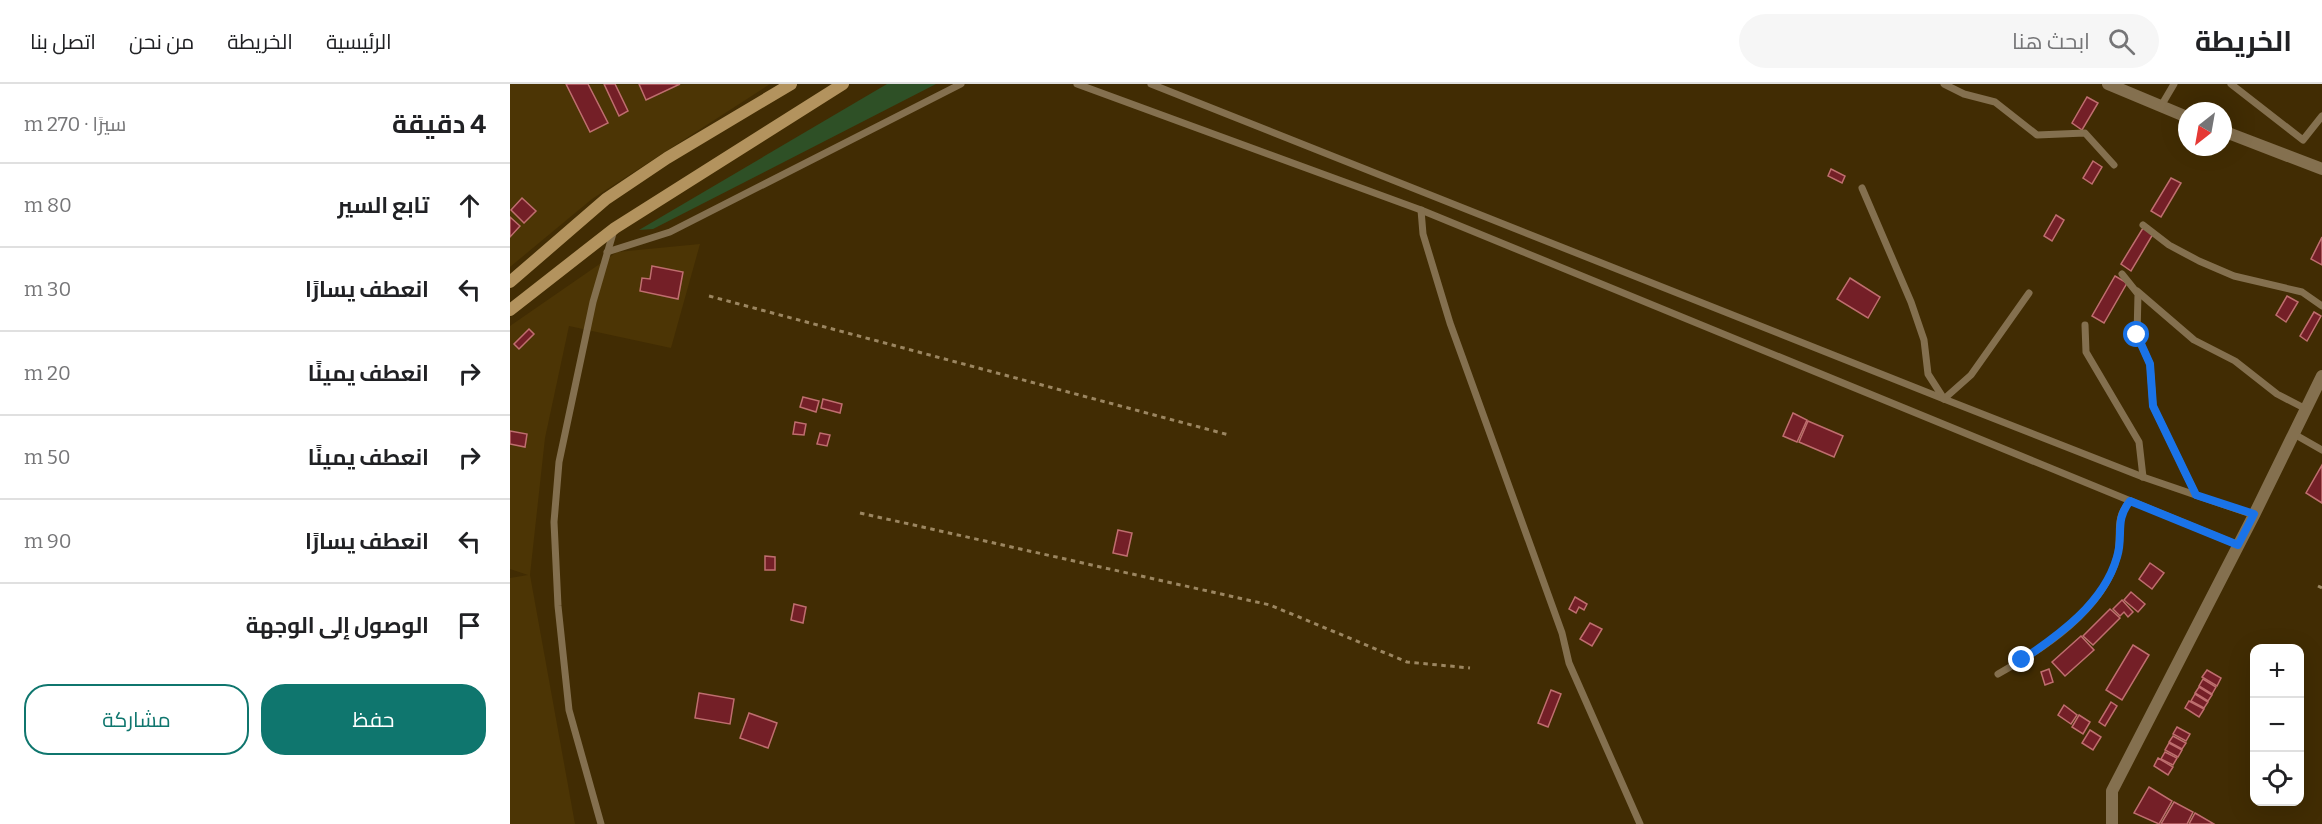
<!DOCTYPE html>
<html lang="ar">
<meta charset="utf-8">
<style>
body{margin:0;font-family:Bitter,Cairo,serif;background:#f6f6f6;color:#202124;direction:rtl}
.controls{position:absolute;right:18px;bottom:18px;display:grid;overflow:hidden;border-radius:12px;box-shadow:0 6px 24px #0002}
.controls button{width:54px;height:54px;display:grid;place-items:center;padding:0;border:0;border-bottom:2px solid #e0e0e0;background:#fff;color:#202124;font:30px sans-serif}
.compass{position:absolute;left:1668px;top:18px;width:54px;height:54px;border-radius:50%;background:#fff;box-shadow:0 6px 24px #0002;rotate:211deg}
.stop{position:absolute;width:18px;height:18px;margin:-14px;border:4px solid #1a73e8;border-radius:50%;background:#fff}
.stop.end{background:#1a73e8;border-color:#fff;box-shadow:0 2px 6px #0008}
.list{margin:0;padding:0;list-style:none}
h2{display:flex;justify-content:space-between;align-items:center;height:78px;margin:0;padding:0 24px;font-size:26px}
h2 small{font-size:20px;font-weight:400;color:#757577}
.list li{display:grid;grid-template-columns:39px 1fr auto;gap:18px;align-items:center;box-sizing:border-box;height:84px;padding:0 24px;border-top:2px solid #e0e0e0}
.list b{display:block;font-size:22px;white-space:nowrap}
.list em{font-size:20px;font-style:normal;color:#757577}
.actions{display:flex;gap:12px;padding:18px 24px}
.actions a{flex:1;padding:14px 0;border:2px solid #0f766e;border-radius:24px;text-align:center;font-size:21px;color:#0f766e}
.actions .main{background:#0f766e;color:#fff}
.icon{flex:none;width:33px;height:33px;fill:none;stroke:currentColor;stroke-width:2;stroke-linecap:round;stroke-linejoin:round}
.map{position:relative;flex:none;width:1812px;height:740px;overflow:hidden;direction:ltr}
header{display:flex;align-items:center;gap:36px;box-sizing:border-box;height:84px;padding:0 30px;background:#fff;border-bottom:2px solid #e0e0e0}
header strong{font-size:28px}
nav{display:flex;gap:33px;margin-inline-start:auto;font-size:21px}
.search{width:420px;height:54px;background:#f6f6f6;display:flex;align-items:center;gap:15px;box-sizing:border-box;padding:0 21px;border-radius:33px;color:#757577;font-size:22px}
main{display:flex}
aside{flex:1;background:#fff}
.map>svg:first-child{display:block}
.built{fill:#4c3505}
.green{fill:#2e5026}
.building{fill:#741f27;stroke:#bf6e6f;stroke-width:1.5}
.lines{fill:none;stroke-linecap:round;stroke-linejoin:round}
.path{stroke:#9b8661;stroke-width:3;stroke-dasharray:4.5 4.5;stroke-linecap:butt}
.service{stroke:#84704f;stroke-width:7}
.minor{stroke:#84704f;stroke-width:12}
.secondary{stroke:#b3935e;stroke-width:12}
.route{stroke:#1a73e8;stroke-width:8}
</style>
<header>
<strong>الخريطة</strong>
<div class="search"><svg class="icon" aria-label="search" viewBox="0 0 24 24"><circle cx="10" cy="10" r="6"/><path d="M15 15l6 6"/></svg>ابحث هنا</div>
<nav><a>الرئيسية</a><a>الخريطة</a><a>من نحن</a><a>اتصل بنا</a></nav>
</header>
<main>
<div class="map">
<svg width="1812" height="740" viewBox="0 0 1812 740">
<rect width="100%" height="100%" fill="#412c03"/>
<g class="built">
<polygon points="0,0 260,0 82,115 0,183"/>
<polygon points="190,160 161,264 59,242 35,354 20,491 65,740 0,740 0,494 18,491 0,485 0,242 107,168"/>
</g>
<polygon class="green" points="377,0 426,0 143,145 129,146"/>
<g class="building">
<polygon points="56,0 78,0 98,39 80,48"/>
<polygon points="94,0 105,0 118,27 109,32"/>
<polygon points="129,0 170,0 136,16"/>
<polygon points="1577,13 1588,19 1572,46 1562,39"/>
<polygon points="1583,77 1592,83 1582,100 1573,94"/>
<polygon points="1321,85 1335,92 1332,99 1318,92"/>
<polygon points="1661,94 1671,99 1651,133 1641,127"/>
<polygon points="12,114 26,127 14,139 1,126"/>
<polygon points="1546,131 1554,136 1542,157 1534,152"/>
<polygon points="0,133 10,142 0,153"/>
<polygon points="1633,144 1643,150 1621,187 1611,180"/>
<polygon points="1812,153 1812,181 1801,175"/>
<polygon points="142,182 173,188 168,215 130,207 132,194 140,195"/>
<polygon points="1605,192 1617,199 1594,239 1582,232"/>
<polygon points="1340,194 1370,213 1358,234 1327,215"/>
<polygon points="1777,212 1788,218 1776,238 1766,231"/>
<polygon points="1804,228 1811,232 1797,257 1790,252"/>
<polygon points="19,245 24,250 9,265 4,260"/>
<polygon points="293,313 309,317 306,328 290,323"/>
<polygon points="313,315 332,320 330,329 311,324"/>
<polygon points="1283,329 1297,336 1287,358 1273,352"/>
<polygon points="1298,337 1333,352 1324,373 1289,358"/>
<polygon points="285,338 296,340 294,351 283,350"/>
<polygon points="0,347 17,350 15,363 0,360"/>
<polygon points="310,349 320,351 317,362 307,360"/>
<polygon points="1812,381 1812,419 1796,409"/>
<polygon points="608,446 622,449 617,472 603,469"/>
<polygon points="255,472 265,473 265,486 255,486"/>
<polygon points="1640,479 1654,489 1642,505 1629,495"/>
<polygon points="1621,508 1635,520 1628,528 1614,516"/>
<polygon points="1065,513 1077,520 1074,526 1069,523 1066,529 1059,525"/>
<polygon points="1612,516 1623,528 1618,533 1614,528 1610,532 1603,525"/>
<polygon points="284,520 296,523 293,539 281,536"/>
<polygon points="1600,525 1610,534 1583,561 1573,552"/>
<polygon points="1080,539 1092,545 1082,562 1070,555"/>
<polygon points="1571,552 1584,566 1555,592 1542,578"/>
<polygon points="1623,561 1639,571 1612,616 1596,606"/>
<polygon points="1539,585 1543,598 1535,601 1531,588"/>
<polygon points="1697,586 1711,594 1707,602 1692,593"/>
<polygon points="1693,595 1706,603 1702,610 1689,602"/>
<polygon points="1689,603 1702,611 1698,617 1685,609"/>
<polygon points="1041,606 1051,610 1038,643 1028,639"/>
<polygon points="189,609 224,615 220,640 185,634"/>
<polygon points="1685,610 1698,618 1694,624 1681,617"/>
<polygon points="1679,617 1694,625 1689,633 1675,624"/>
<polygon points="1601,618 1607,622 1595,642 1589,638"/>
<polygon points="1554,621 1567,631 1561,640 1548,631"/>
<polygon points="239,629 267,639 258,664 230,654"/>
<polygon points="1569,631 1580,638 1573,650 1562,643"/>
<polygon points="1667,643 1680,650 1676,657 1663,650"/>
<polygon points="1580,646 1591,653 1583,666 1572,659"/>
<polygon points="1663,652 1676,659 1672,665 1659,658"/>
<polygon points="1659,659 1672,666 1668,673 1655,666"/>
<polygon points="1655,668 1667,674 1663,681 1651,675"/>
<polygon points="1648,674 1663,683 1658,691 1644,682"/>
<polygon points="1639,703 1662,717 1649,740 1624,729"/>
<polygon points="1664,718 1683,728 1677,740 1651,740"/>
<polygon points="1685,729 1704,740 1679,740"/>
</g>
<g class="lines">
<g class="path">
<polyline points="199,212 719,351"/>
<polyline points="350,429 760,521 897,578 960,584"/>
<polyline points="1808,502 1812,504"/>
</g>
<g class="service">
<polyline points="567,0 911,126 1728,461"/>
<polyline points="641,0 1434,315 1633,393 1744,431"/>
<polyline points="1434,0 1454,10 1485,18 1527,51 1575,49 1604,81"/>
<polyline points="1721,0 1793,56 1812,32"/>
<polyline points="1651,22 1664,0"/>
<polyline points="1352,104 1401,218 1414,256 1418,290 1434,315 1461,291 1519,209"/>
<polyline points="911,126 913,150 940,239 1052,549 1059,579 1130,740"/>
<polyline points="1633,141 1659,161 1689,177 1724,192 1792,208 1812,222"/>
<polyline points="97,168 160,148 451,0"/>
<polyline points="1612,190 1628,210 1627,251 1640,280 1643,322 1686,411"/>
<polyline points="1627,207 1684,256 1725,277 1767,310 1796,325"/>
<polyline points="1575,241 1576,268 1629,358 1633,393"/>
<polyline points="1784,350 1812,366"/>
<path d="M 1488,590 C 1533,565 1593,526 1607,473 C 1613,451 1603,436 1620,417"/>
<polyline points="91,740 59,626 48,522 44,438 49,378 83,218 104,146"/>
</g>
<g class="minor">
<polyline points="1598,0 1677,33"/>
<polyline points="1713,47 1812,85"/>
<polyline points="1602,740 1602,707 1744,431 1812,292"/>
</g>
<g class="secondary">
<polyline points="0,198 96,115 157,74 281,0"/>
<polyline points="0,226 105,144 333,0"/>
</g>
</g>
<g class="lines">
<path class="route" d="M 1512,576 C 1549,551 1594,519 1607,473 C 1614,451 1604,437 1620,417 L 1728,461 L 1744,430 L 1686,411 L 1643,322 L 1640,280 L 1627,251"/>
</g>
</svg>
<div class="controls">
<button>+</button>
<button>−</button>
<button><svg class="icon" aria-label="locate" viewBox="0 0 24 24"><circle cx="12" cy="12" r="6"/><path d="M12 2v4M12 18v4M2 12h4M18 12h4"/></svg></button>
</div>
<svg class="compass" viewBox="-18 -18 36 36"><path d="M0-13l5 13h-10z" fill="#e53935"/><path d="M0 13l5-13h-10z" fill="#757577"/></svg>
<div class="stop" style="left:1627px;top:251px"></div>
<div class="stop end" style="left:1512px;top:576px"></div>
</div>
<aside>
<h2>4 دقيقة<small>سيرًا · 270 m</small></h2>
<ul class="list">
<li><svg class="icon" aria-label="ahead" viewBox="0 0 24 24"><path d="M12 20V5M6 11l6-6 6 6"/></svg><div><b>تابع السير</b></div><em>80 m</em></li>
<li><svg class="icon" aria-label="left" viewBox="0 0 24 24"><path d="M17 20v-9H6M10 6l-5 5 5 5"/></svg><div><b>انعطف يسارًا</b></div><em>30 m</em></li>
<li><svg class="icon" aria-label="right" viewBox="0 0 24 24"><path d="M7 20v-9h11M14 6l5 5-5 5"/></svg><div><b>انعطف يمينًا</b></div><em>20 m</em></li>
<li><svg class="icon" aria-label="right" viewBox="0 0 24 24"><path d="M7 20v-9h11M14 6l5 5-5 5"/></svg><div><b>انعطف يمينًا</b></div><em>50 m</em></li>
<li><svg class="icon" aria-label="left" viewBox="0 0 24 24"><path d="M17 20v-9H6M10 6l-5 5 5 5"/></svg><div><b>انعطف يسارًا</b></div><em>90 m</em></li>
<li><svg class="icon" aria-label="arrive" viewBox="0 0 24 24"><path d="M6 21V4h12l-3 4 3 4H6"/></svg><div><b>الوصول إلى الوجهة</b></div></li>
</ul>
<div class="actions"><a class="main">حفظ</a><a>مشاركة</a></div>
</aside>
</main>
